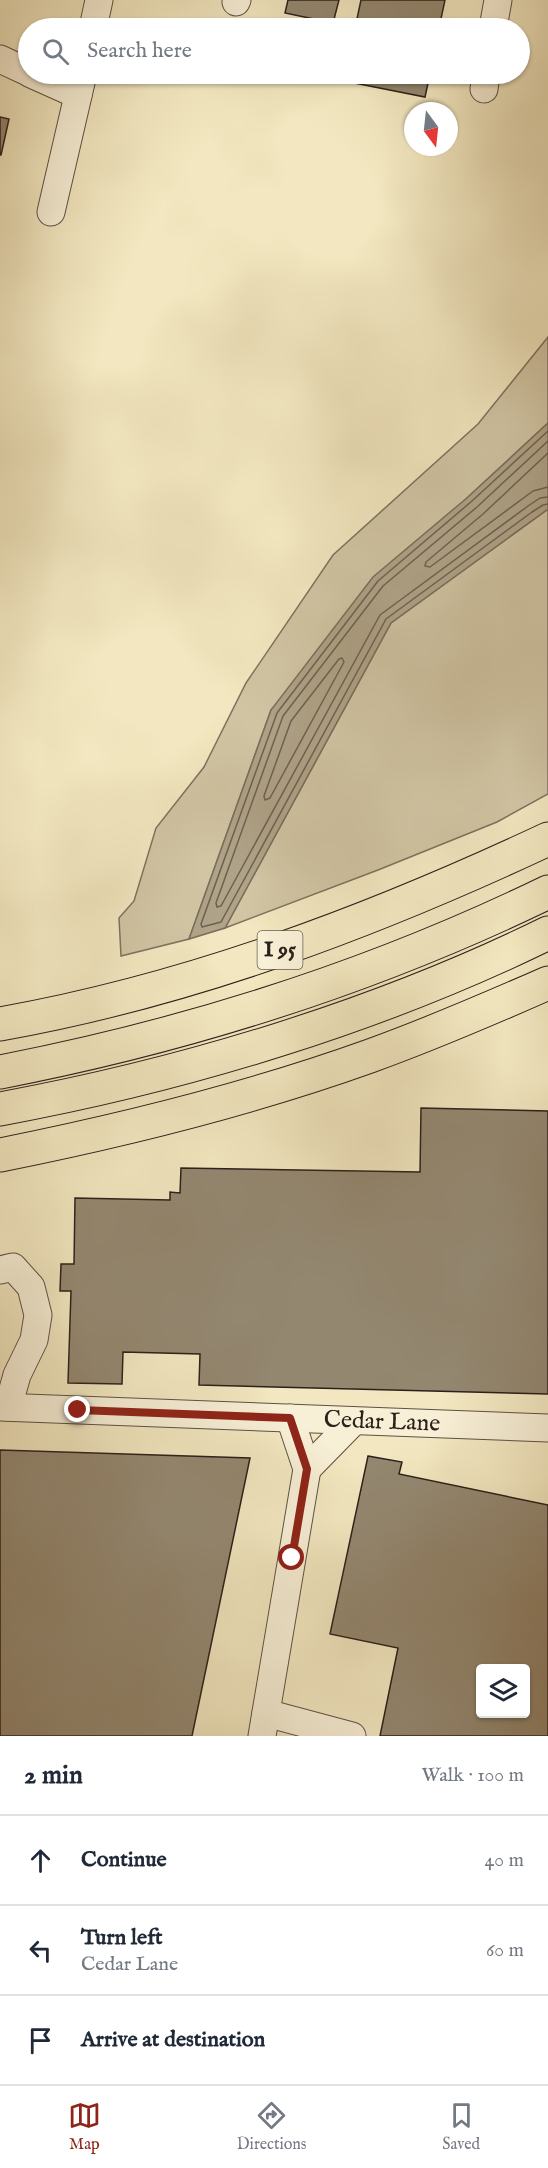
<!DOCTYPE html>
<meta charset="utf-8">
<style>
body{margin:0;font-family:"IM FELL English",serif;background:#f6f6f7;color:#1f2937}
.controls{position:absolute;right:18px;bottom:18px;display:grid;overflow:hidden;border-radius:6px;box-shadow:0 2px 4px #0004}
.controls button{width:54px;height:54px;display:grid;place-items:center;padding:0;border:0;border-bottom:2px solid #e0e1e3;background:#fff;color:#1f2937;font:30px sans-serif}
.compass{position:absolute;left:404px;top:102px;width:54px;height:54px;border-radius:50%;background:#fff;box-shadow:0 2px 4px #0004;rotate:165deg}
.stop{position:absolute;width:18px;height:18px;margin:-14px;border:4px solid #8f2418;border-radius:50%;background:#fff}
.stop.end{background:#8f2418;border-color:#fff;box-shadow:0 2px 6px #0008}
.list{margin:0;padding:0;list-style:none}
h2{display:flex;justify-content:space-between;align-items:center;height:78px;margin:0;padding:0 24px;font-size:26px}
h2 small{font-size:20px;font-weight:400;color:#747a83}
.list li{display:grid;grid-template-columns:39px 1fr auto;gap:18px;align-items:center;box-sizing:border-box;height:90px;padding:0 24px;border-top:2px solid #e0e1e3}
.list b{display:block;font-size:22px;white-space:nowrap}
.list p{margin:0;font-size:20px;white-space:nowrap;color:#747a83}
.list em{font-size:20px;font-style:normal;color:#747a83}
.icon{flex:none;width:33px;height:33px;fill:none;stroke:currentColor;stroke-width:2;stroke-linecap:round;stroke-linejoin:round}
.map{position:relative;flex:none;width:548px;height:1736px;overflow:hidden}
.search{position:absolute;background:#fff;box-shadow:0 2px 4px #0004;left:18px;right:18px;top:18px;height:66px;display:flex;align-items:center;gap:15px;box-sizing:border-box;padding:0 21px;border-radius:33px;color:#747a83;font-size:22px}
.sheet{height:348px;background:#fff}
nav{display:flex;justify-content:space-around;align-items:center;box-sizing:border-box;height:84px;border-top:2px solid #e0e1e3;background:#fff;font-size:16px;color:#747a83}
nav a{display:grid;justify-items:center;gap:3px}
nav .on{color:#8f2418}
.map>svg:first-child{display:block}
.green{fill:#d1c5a4;stroke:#7f725f;stroke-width:1.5}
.water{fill:#afa388;stroke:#7b6e5c;stroke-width:1.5}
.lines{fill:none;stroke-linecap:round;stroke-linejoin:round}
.shore{stroke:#6e6151;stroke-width:1.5}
.building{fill:#938770;stroke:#2d1f1a;stroke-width:1.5;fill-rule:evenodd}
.minor-casing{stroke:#5e5144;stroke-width:29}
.highway-casing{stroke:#2d1f1a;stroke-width:35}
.minor{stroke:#f7efd6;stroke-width:27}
.highway{stroke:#f2e7c0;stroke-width:33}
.route{stroke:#8f2418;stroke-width:8}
.labels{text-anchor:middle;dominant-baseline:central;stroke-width:4.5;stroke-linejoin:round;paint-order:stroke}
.shield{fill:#f7efd6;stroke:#6a5d52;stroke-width:1.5}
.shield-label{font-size:22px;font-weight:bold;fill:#2d1f1a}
.street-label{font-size:24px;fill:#2d1f1a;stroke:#f7efd6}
</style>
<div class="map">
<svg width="548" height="1736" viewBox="0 0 548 1736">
<rect width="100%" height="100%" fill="#f2e7c0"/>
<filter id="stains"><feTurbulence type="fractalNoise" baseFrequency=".00333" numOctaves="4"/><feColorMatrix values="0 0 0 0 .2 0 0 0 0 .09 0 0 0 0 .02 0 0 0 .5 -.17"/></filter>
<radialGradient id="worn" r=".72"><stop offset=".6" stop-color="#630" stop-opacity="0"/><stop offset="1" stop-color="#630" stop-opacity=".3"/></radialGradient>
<g class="green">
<polygon points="548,337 548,423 468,497 271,710 189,939 121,956 119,918 134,901 156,828 204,767 246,683 333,555 478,424"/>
<polygon points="548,509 548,794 497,822 378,870 225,928 391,623"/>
</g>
<polygon class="water" points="548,423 548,509 391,623 225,928 189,939 271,710 373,577 468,497"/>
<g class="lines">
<g class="shore">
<polyline points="548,431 472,501 378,581 277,713 201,924 202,927 221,922 386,619 532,512 543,505 548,504"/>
<polyline points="548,441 477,507 383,586 283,716 216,903 217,907 221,906 380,615 528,506 540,498 548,497"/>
<polyline points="548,453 483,514 426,562 425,566 430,567 533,491 548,487"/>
<polygon points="342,658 344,662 270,798 265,800 264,796 291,721 339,659"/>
</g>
</g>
<g class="building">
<polygon points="288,0 339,0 333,23 285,13"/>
<polygon points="361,0 445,0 439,28 355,28"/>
<polygon points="346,74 430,74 425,97 344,81"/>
<polygon points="0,117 9,119 1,155 0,155"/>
<polygon points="421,1108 548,1111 548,1394 199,1385 200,1354 123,1352 122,1384 68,1383 71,1291 60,1291 61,1264 74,1264 75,1198 170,1200 170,1192 180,1193 181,1168 420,1172"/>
<polygon points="0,1450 250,1458 192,1736 0,1736"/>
<path d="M 368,1456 L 402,1462 L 399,1474 L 548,1505 L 548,1736 L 380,1736 L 398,1648 L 330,1634 ZM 480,1668 L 526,1668 L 526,1714 L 480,1714 Z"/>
</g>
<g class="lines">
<g class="minor-casing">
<g id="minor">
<polyline points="236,2 237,0"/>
<polyline points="93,28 99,0"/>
<polyline points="493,28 498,0"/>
<polyline points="0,59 28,72"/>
<polyline points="31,74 78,95"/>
<polyline points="484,89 486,74"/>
<polyline points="51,212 83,74"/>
<polyline points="0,1270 13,1267 31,1287 38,1315 34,1340 17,1375 8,1407"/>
<polyline points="0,1407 548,1428"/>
<polyline points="307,1469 354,1421"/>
<polyline points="266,1713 352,1736"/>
<polyline points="262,1736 307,1469 290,1418"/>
</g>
</g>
<g class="highway-casing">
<g id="highway">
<path d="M 0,1024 C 191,990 373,921 548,839"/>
<path d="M 0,1072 C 191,1035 373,977 548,892"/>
<path d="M 0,1109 C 185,1075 379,1016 548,933"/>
<path d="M 0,1155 C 125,1130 250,1099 370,1056 C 431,1034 489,1009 548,983"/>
</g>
</g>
<use href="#minor" class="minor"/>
<use href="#highway" class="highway"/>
</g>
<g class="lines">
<polyline class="route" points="78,1410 290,1418 307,1469 292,1558"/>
</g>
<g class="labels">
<rect class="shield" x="257.5" y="931" width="45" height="38" rx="4.5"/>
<g class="shield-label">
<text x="280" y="950">I 95</text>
</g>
<g class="street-label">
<text transform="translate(382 1422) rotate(2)">Cedar Lane</text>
</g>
</g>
<rect width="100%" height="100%" filter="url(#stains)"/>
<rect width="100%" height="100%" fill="url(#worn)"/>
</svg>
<div class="controls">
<button><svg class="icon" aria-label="layers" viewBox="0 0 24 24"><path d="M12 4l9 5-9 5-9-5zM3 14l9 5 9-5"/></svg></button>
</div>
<svg class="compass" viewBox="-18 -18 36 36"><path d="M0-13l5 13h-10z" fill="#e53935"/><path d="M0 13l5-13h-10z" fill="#747a83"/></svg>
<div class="stop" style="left:292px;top:1558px"></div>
<div class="stop end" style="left:78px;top:1410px"></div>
<div class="search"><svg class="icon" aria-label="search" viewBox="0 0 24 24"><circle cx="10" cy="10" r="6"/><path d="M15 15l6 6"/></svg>Search here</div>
</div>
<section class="sheet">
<h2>2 min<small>Walk · 100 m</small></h2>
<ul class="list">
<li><svg class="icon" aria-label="ahead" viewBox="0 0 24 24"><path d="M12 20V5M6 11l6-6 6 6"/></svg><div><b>Continue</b></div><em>40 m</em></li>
<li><svg class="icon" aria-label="left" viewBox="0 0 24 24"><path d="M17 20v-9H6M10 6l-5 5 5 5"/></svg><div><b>Turn left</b><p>Cedar Lane</p></div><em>60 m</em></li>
<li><svg class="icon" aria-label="arrive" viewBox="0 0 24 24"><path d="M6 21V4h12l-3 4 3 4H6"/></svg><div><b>Arrive at destination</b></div></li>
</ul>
</section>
<nav>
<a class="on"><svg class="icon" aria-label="map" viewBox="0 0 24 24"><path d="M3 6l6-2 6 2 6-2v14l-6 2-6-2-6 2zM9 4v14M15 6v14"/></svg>Map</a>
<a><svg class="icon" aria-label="directions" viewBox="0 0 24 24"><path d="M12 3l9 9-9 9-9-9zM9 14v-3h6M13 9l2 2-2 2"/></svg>Directions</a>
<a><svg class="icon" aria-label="saved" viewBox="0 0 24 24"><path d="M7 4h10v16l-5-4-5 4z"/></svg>Saved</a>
</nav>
